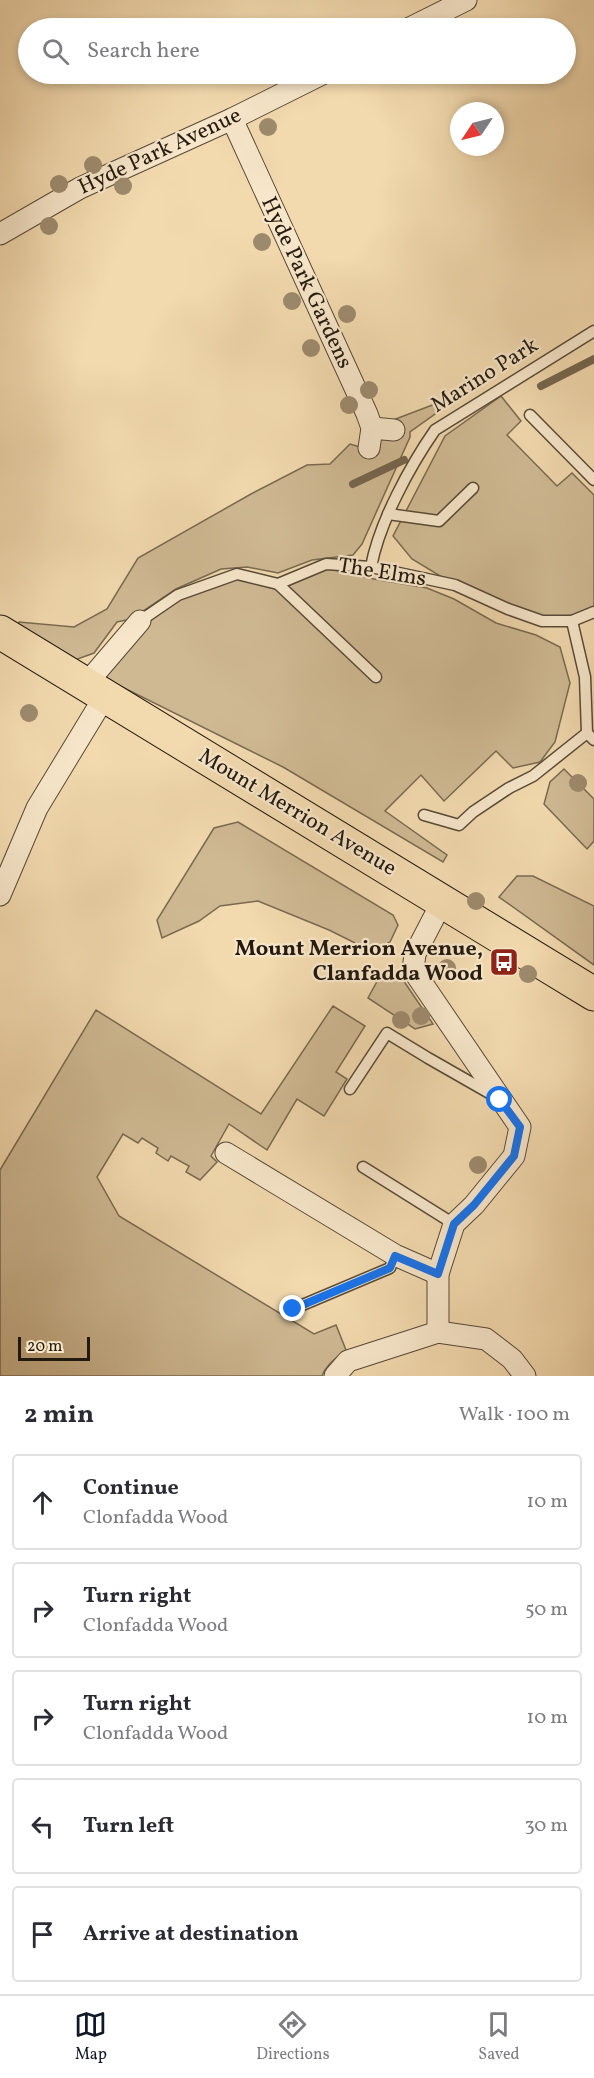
<!DOCTYPE html>
<meta charset="utf-8">
<style>
body{margin:0;font-family:Vollkorn,serif;background:#f2f2f3;color:#2b2b33}
.compass{position:absolute;left:450px;top:102px;width:54px;height:54px;border-radius:50%;background:#fff;box-shadow:0 3px 9px #0003;rotate:235deg}
.scale{position:absolute;left:18px;bottom:15px;width:72px;box-sizing:border-box;padding-left:6px;border:3px solid #231a0f;border-top:0;font-size:16px;line-height:21px;white-space:nowrap;color:#231a0f;-webkit-text-stroke:4px #f7e6ca;paint-order:stroke}
.stop{position:absolute;width:18px;height:18px;margin:-14px;border:4px solid #1a73e8;border-radius:50%;background:#fff}
.stop.end{background:#1a73e8;border-color:#fff;box-shadow:0 2px 6px #0008}
.list{margin:0;padding:0;list-style:none}
h2{display:flex;justify-content:space-between;align-items:center;height:78px;margin:0;padding:0 24px;font-size:26px}
h2 small{font-size:20px;font-weight:400;color:#7c7c81}
.list li{display:grid;grid-template-columns:39px 1fr auto;gap:18px;align-items:center;box-sizing:border-box;height:96px;margin:0 12px 12px;padding:0 12px;border:2px solid #e1e1e2;border-radius:6px}
.list b{display:block;font-size:22px;white-space:nowrap}
.list p{margin:0;font-size:20px;white-space:nowrap;color:#7c7c81}
.list em{font-size:20px;font-style:normal;color:#7c7c81}
.icon{flex:none;width:33px;height:33px;fill:none;stroke:currentColor;stroke-width:2;stroke-linecap:round;stroke-linejoin:round}
.map{position:relative;flex:none;width:594px;height:1376px;overflow:hidden}
.search{position:absolute;background:#fff;box-shadow:0 3px 9px #0003;left:18px;right:18px;top:18px;height:66px;display:flex;align-items:center;gap:15px;box-sizing:border-box;padding:0 21px;border-radius:33px;color:#7c7c81;font-size:22px}
.sheet{height:618px;background:#fff}
nav{display:flex;justify-content:space-around;align-items:center;box-sizing:border-box;height:84px;border-top:2px solid #e1e1e2;background:#fff;font-size:16px;color:#7c7c81}
nav a{display:grid;justify-items:center;gap:3px}
nav .on{color:#111827}
.map>svg:first-child{display:block}
.green{fill:#cfb993;stroke:#796a51;stroke-width:1.5}
.lines{fill:none;stroke-linecap:round;stroke-linejoin:round}
.stream{stroke:#75664e;stroke-width:8}
.service-casing{stroke:#574a37;stroke-width:13}
.minor-casing{stroke:#574a37;stroke-width:23}
.trunk-casing{stroke:#231a0f;stroke-width:35}
.service{stroke:#f7e6ca;stroke-width:10}
.minor{stroke:#f7e6ca;stroke-width:21}
.trunk{stroke:#f2d9ae;stroke-width:33}
.tree{fill:#9d8a6d}
.route{stroke:#1a73e8;stroke-width:8}
.labels{text-anchor:middle;dominant-baseline:central;stroke-width:4.5;stroke-linejoin:round;paint-order:stroke}
.street-label{font-size:22px;fill:#231a0f;stroke:#f7e6ca}
.poi-label{font-size:22px;font-weight:bold;fill:#231a0f;stroke:#f7e6ca;text-anchor:end}
</style>
<div class="map">
<svg width="594" height="1376" viewBox="0 0 594 1376">
<rect width="100%" height="100%" fill="#f2d9ae"/>
<filter id="stains"><feTurbulence type="fractalNoise" baseFrequency=".00333" numOctaves="4"/><feColorMatrix values="0 0 0 0 .2 0 0 0 0 .09 0 0 0 0 .02 0 0 0 .5 -.17"/></filter>
<radialGradient id="worn" r=".72"><stop offset=".6" stop-color="#630" stop-opacity="0"/><stop offset="1" stop-color="#630" stop-opacity=".3"/></radialGradient>
<g class="green">
<polygon points="501,396 521,421 507,435 557,486 572,473 594,495 594,612 542,621 455,585 412,559 393,536 445,436"/>
<polygon points="443,401 442,409 410,432 410,437 362,544 353,555 312,560 278,573 247,567 221,569 176,589 131,619 117,622 94,653 75,660 16,627 19,622 74,627 107,609 138,558 251,494 307,465 330,464 350,444 360,447 384,439 385,423"/>
<polygon points="326,568 374,579 427,588 454,599 496,623 536,635 560,647 570,683 555,742 540,762 513,768 496,751 444,801 421,775 385,811 447,855 443,862 283,767 104,678 144,625 182,598 238,579 277,588"/>
<polygon points="564,769 594,799 594,841 587,849 544,804 550,782"/>
<polygon points="238,822 393,915 398,925 390,942 373,952 329,930 258,901 220,906 199,921 162,938 157,920 214,828"/>
<polygon points="517,876 533,876 594,906 594,965 499,897"/>
<polygon points="380,976 403,980 433,1024 415,1029 368,998"/>
<path d="M 333,1006 L 365,1026 L 336,1072 L 347,1079 L 324,1116 L 297,1099 L 267,1150 L 229,1124 L 211,1156 L 217,1162 L 200,1180 L 186,1172 L 189,1166 L 171,1156 L 168,1161 L 156,1153 L 158,1148 L 142,1138 L 138,1143 L 123,1134 L 97,1177 L 119,1216 L 314,1334 L 336,1325 L 346,1350 C 337,1357 326,1365 322,1376 L 0,1376 L 0,1170 L 96,1010 L 261,1114 Z"/>
</g>
<g class="lines">
<g class="stream">
<polyline points="541,386 594,359"/>
<polyline points="353,484 404,460"/>
</g>
<g class="service-casing">
<g id="service">
<polyline points="530,415 594,480"/>
<polyline points="388,514 439,521 473,488"/>
<path d="M 371,567 C 379,523 410,466 435,430 L 594,331"/>
<polyline points="278,584 376,677"/>
<polyline points="140,621 178,595 237,574 278,584 326,564 371,567 455,585 508,609 542,621 572,621 594,612"/>
<polyline points="572,621 585,677 587,733 594,740"/>
<polyline points="424,815 459,825 473,812 509,788 533,776 587,733"/>
<polyline points="350,1089 387,1033 428,1058 491,1094"/>
<polyline points="363,1167 454,1224"/>
<polyline points="293,1309 390,1268 395,1255"/>
</g>
</g>
<g class="minor-casing">
<g id="minor">
<polyline points="410,28 466,0"/>
<polyline points="232,119 367,414 372,428 369,448"/>
<polyline points="0,234 80,188 232,119 322,74"/>
<polyline points="372,428 394,430"/>
<polyline points="86,684 140,621"/>
<polyline points="0,895 37,808 105,696"/>
<polyline points="226,1153 395,1255 438,1274"/>
<polyline points="438,1332 438,1274 454,1224 474,1205 514,1156 520,1127 413,970 415,954 442,902"/>
<polyline points="335,1376 348,1361 438,1332 486,1339 512,1359 525,1376"/>
</g>
</g>
<g class="trunk-casing">
<polyline id="trunk" points="0,632 594,994"/>
</g>
<use href="#service" class="service"/>
<use href="#minor" class="minor"/>
<use href="#trunk" class="trunk"/>
</g>
<g class="tree">
<circle cx="268" cy="127" r="9"/>
<circle cx="93" cy="165" r="9"/>
<circle cx="59" cy="184" r="9"/>
<circle cx="123" cy="186" r="9"/>
<circle cx="49" cy="226" r="9"/>
<circle cx="262" cy="242" r="9"/>
<circle cx="292" cy="301" r="9"/>
<circle cx="347" cy="314" r="9"/>
<circle cx="311" cy="348" r="9"/>
<circle cx="369" cy="390" r="9"/>
<circle cx="349" cy="405" r="9"/>
<circle cx="29" cy="713" r="9"/>
<circle cx="578" cy="783" r="9"/>
<circle cx="476" cy="901" r="9"/>
<circle cx="447" cy="968" r="9"/>
<circle cx="528" cy="974" r="9"/>
<circle cx="421" cy="1016" r="9"/>
<circle cx="401" cy="1020" r="9"/>
<circle cx="478" cy="1165" r="9"/>
</g>
<g class="lines">
<polyline class="route" points="293,1309 390,1268 395,1256 438,1274 454,1224 474,1205 514,1156 520,1127 500,1100"/>
</g>
<defs>
<g id="bus-square" transform="scale(1.5)"><rect x="-9" y="-9" width="18" height="18" rx="4" fill="#8f2418" stroke="#f7e6ca"/><path d="M-5-6H5V4H4V6H2V4H-2V6H-4V4H-5ZM-3.5-4V0h7V-4ZM-3.5 1.2v1.5H-2V1.2ZM2 1.2v1.5H3.5V1.2Z" fill="#fff"/></g>
</defs>
<g fill-rule="evenodd">
<use href="#bus-square" x="504" y="962"/>
</g>
<g class="labels">
<g class="street-label">
<text transform="translate(160 152) rotate(-25)">Hyde Park Avenue</text>
<text transform="translate(306 283) rotate(65)">Hyde Park Gardens</text>
<text transform="translate(485 376) rotate(-32)">Marino Park</text>
<text transform="translate(382 573) rotate(9)">The Elms</text>
<text transform="translate(297 813) rotate(31)">Mount Merrion Avenue</text>
</g>
<g class="poi-label">
<text x="483" y="949">Mount Merrion Avenue,<tspan x="483" dy="25">Clanfadda Wood</tspan></text>
</g>
</g>
<rect width="100%" height="100%" filter="url(#stains)"/>
<rect width="100%" height="100%" fill="url(#worn)"/>
</svg>
<svg class="compass" viewBox="-18 -18 36 36"><path d="M0-13l5 13h-10z" fill="#e53935"/><path d="M0 13l5-13h-10z" fill="#7c7c81"/></svg>
<div class="scale">20 m</div>
<div class="stop" style="left:500px;top:1100px"></div>
<div class="stop end" style="left:293px;top:1309px"></div>
<div class="search"><svg class="icon" aria-label="search" viewBox="0 0 24 24"><circle cx="10" cy="10" r="6"/><path d="M15 15l6 6"/></svg>Search here</div>
</div>
<section class="sheet">
<h2>2 min<small>Walk · 100 m</small></h2>
<ul class="list">
<li><svg class="icon" aria-label="ahead" viewBox="0 0 24 24"><path d="M12 20V5M6 11l6-6 6 6"/></svg><div><b>Continue</b><p>Clonfadda Wood</p></div><em>10 m</em></li>
<li><svg class="icon" aria-label="right" viewBox="0 0 24 24"><path d="M7 20v-9h11M14 6l5 5-5 5"/></svg><div><b>Turn right</b><p>Clonfadda Wood</p></div><em>50 m</em></li>
<li><svg class="icon" aria-label="right" viewBox="0 0 24 24"><path d="M7 20v-9h11M14 6l5 5-5 5"/></svg><div><b>Turn right</b><p>Clonfadda Wood</p></div><em>10 m</em></li>
<li><svg class="icon" aria-label="left" viewBox="0 0 24 24"><path d="M17 20v-9H6M10 6l-5 5 5 5"/></svg><div><b>Turn left</b></div><em>30 m</em></li>
<li><svg class="icon" aria-label="arrive" viewBox="0 0 24 24"><path d="M6 21V4h12l-3 4 3 4H6"/></svg><div><b>Arrive at destination</b></div></li>
</ul>
</section>
<nav>
<a class="on"><svg class="icon" aria-label="map" viewBox="0 0 24 24"><path d="M3 6l6-2 6 2 6-2v14l-6 2-6-2-6 2zM9 4v14M15 6v14"/></svg>Map</a>
<a><svg class="icon" aria-label="directions" viewBox="0 0 24 24"><path d="M12 3l9 9-9 9-9-9zM9 14v-3h6M13 9l2 2-2 2"/></svg>Directions</a>
<a><svg class="icon" aria-label="saved" viewBox="0 0 24 24"><path d="M7 4h10v16l-5-4-5 4z"/></svg>Saved</a>
</nav>
